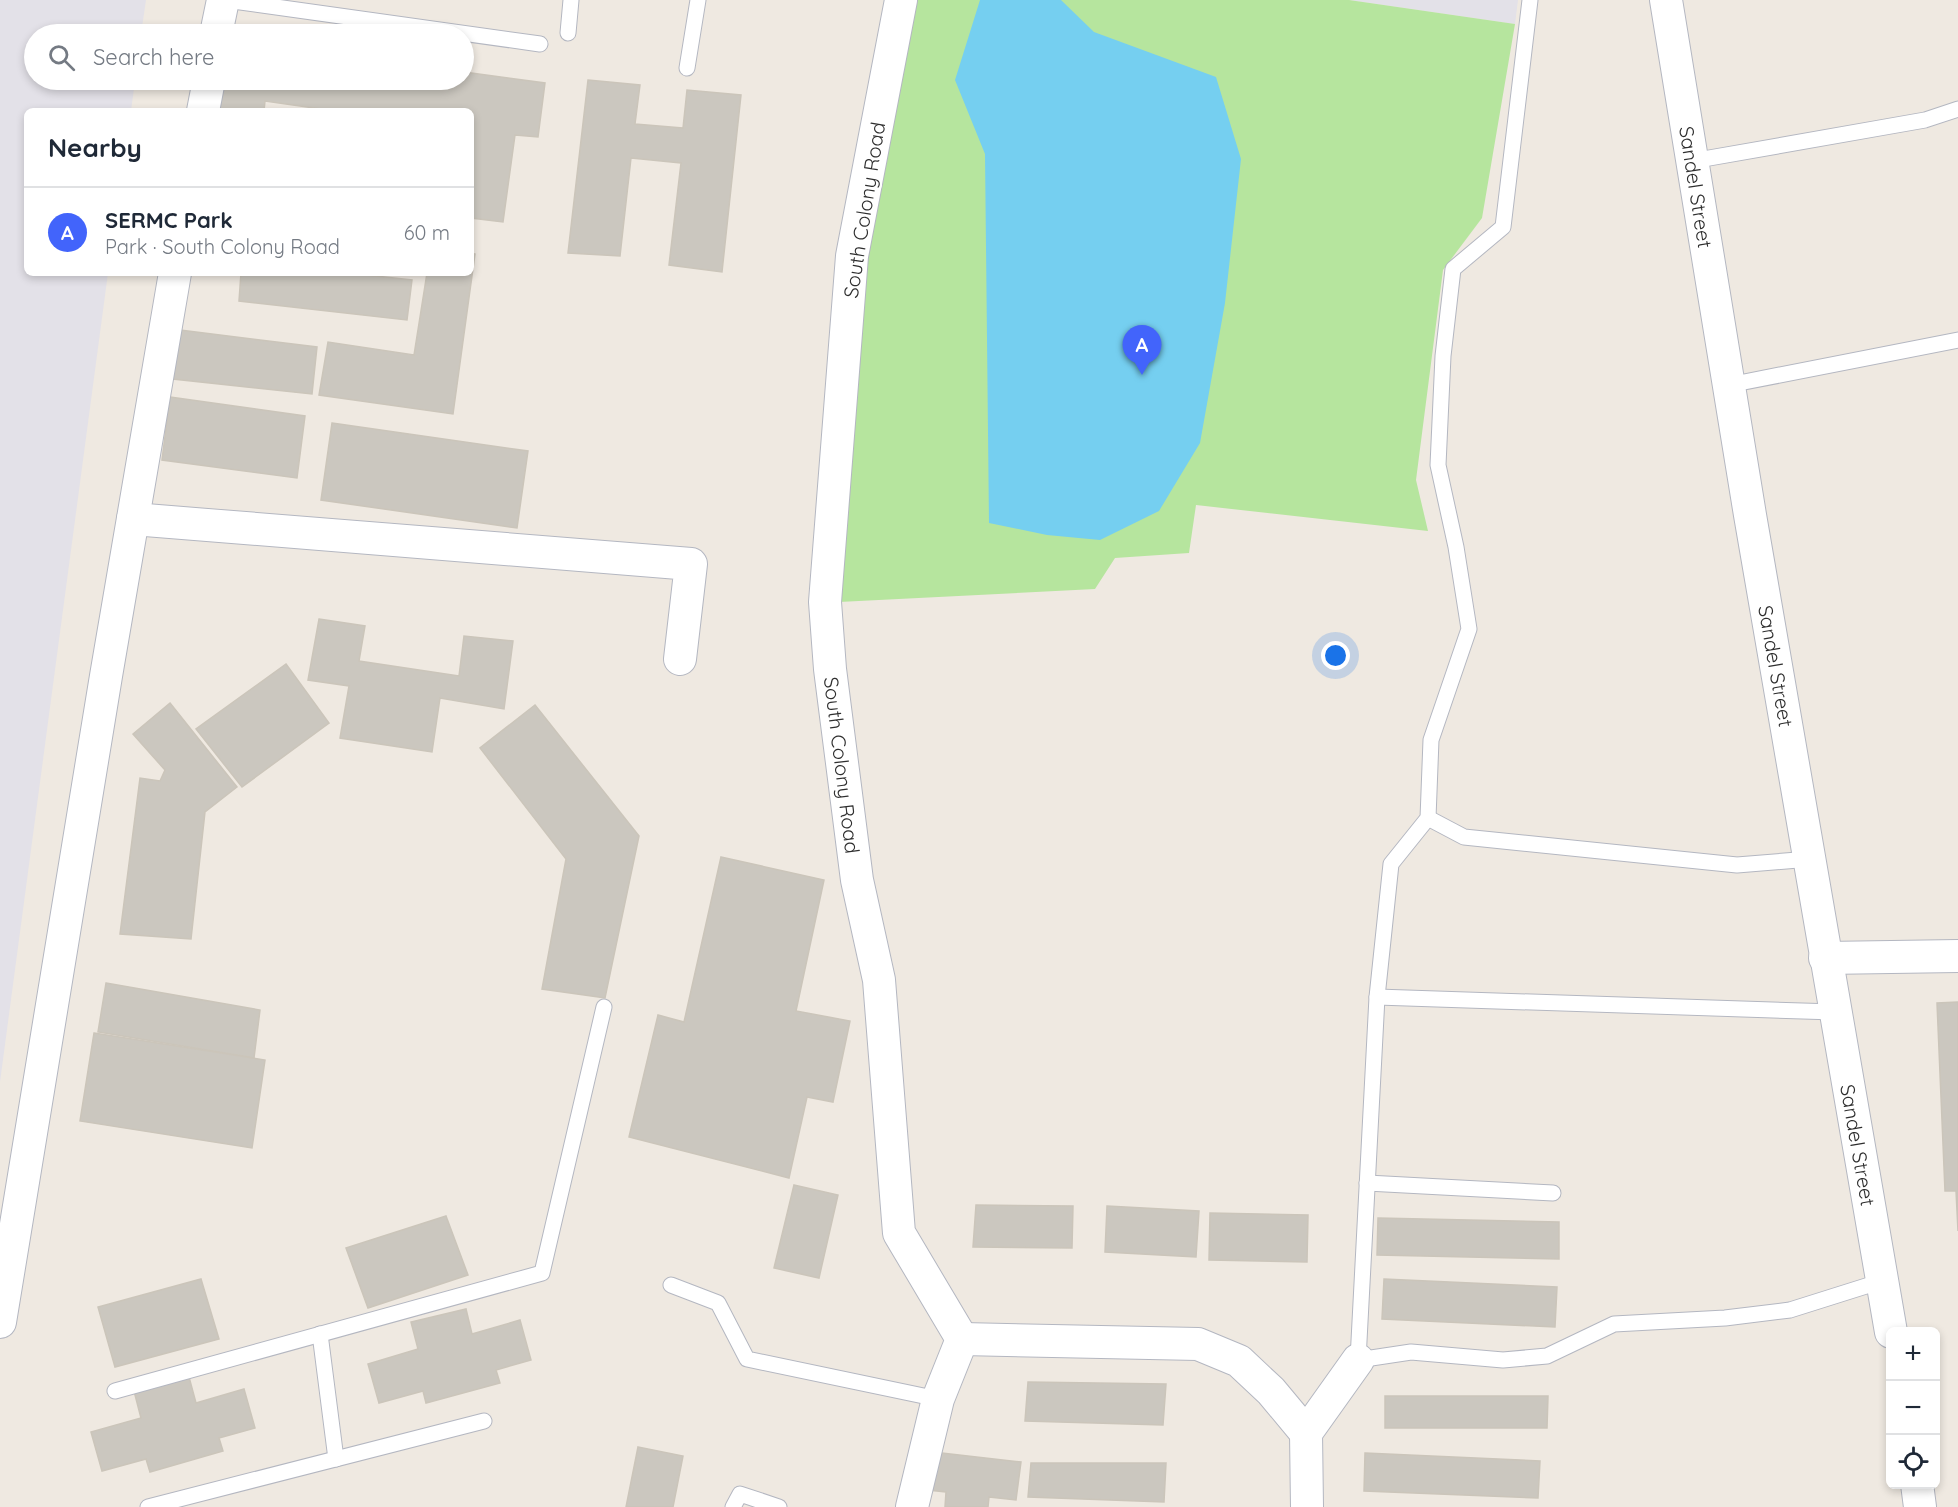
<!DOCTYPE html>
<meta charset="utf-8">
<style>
body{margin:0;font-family:Quicksand,sans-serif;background:#f2f2f3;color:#1f2937}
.controls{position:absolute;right:18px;bottom:18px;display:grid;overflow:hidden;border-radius:9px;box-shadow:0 3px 9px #0003}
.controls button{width:54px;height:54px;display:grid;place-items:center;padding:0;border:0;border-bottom:2px solid #e0e1e3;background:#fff;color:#1f2937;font:30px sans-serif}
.you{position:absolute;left:1336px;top:656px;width:21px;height:21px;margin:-15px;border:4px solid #fff;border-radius:50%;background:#1a73e8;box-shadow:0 0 0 9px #1a73e833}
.badge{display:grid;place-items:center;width:39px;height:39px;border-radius:50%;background:#4264fb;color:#fff;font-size:20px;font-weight:700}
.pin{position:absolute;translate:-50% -50px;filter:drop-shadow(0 2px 3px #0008)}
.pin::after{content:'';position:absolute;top:32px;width:21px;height:18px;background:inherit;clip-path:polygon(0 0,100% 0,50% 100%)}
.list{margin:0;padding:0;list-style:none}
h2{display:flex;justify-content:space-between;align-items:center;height:78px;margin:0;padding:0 24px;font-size:26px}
h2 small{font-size:20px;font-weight:400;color:#747a83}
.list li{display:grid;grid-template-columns:39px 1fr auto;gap:18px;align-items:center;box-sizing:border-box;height:90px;padding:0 24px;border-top:2px solid #e0e1e3}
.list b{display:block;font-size:22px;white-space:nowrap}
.list p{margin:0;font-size:20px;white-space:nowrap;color:#747a83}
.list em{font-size:20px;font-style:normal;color:#747a83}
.icon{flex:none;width:33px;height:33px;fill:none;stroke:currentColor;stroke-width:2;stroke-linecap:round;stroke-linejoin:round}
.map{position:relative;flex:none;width:1958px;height:1507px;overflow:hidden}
.search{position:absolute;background:#fff;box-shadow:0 3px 9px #0003;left:24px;top:24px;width:450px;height:66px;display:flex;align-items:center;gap:15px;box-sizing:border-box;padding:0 21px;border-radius:33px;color:#747a83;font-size:22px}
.panel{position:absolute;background:#fff;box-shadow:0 3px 9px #0003;left:24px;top:108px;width:450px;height:168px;border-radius:9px}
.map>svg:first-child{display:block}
.industrial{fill:#e3e1e8}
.green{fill:#b6e59e}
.water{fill:#75cff0}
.building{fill:#cbc7bf;stroke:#cbc5ba;stroke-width:1.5}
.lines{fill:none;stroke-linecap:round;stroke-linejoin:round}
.lane-casing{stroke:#b4b7c1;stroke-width:17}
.street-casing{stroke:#b4b7c1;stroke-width:34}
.lane{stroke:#fff;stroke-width:15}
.street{stroke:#fff;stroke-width:32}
.labels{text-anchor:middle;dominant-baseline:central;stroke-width:4.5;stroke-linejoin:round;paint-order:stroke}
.street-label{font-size:20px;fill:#2e2e2e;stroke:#fff}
</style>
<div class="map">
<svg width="1958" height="1507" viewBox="0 0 1958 1507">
<rect width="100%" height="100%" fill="#efe9e1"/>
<g class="industrial">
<polygon points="0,0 146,0 141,34 34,34 34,80 135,80 131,111 27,111 27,273 108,273 0,1082"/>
<polygon points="1349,0 1518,0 1515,24"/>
</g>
<polygon class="green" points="911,0 1349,0 1515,24 1482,218 1443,270 1416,480 1428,531 1196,505 1189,553 1115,558 1095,589 839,602 863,262"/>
<polygon class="water" points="980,0 1061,0 1094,32 1216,77 1241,159 1225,303 1200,443 1159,511 1100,540 1047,535 989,523 985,154 955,80"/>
<g class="building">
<polygon points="464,72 545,83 538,137 515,135 503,222 471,218 471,111 335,111 265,101 264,111 219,111 224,80 464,80"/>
<polygon points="588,80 640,85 635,124 683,128 687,90 741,95 722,272 669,265 681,163 631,158 620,256 568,253"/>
<polygon points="471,253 475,254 453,414 319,395 328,342 414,355 427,273 471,273"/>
<polygon points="241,273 348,273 412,280 407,320 239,301"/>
<polygon points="180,330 317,347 312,394 173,379"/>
<polygon points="170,397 305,416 297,478 162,460"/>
<polygon points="332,423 528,451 517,528 321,500"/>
<polygon points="319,619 365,626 359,661 459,676 464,636 513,641 504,709 440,698 432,752 340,738 349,686 308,680"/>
<polygon points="286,664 329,723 242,787 196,729"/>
<polygon points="170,703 237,787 205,812 191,939 120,934 140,778 160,781 165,770 133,734"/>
<polygon points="535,705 639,836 605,998 542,989 566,859 480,748"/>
<polygon points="721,857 824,880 796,1011 850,1021 833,1102 807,1097 789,1178 629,1137 658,1015 684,1022"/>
<polygon points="106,983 260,1010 254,1058 98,1032"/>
<polygon points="1958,1002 1958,1231 1956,1191 1945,1191 1937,1003"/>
<polygon points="94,1033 265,1060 252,1148 80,1121"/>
<polygon points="794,1185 838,1195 819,1278 774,1268"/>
<polygon points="976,1205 1073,1206 1072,1248 973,1247"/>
<polygon points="1107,1206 1199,1211 1196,1257 1105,1252"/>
<polygon points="1210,1213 1308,1215 1307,1262 1209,1260"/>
<polygon points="446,1216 468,1275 368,1308 346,1248"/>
<polygon points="1378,1218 1559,1222 1559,1259 1377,1255"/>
<polygon points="201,1279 219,1339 115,1367 98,1307"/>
<polygon points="1384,1279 1557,1287 1555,1327 1382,1319"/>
<polygon points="466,1309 472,1334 520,1320 531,1360 496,1370 500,1383 426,1403 423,1391 379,1403 368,1364 418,1349 411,1322"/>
<polygon points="189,1377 196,1403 244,1389 255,1428 219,1438 223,1451 150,1472 146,1459 102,1471 91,1432 141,1418 134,1391"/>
<polygon points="1028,1382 1166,1384 1163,1425 1025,1421"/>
<polygon points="1385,1396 1548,1396 1547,1428 1385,1428"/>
<polygon points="638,1447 683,1456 673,1507 626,1507"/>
<polygon points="933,1452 1021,1462 1016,1500 989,1497 988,1507 945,1507 946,1492 928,1490"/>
<polygon points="1365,1453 1540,1461 1538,1498 1364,1491"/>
<polygon points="1031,1463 1166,1463 1164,1502 1028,1497"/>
</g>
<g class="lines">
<g class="lane-casing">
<g id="lane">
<polyline points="226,0 540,44"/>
<polyline points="1530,0 1503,227 1453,269 1443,356 1438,465 1456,547 1469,629 1431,740 1428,818 1391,864 1377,997 1358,1360 1411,1352 1503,1360 1547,1356 1614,1324 1725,1318 1790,1310 1882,1281"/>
<polyline points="568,33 571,0"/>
<polyline points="687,68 698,0"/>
<polyline points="1692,161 1925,120 1958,109"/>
<polyline points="1729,385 1958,340"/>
<polyline points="1428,818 1464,837 1737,865 1810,859"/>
<polyline points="1377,997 1835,1012"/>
<polyline points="1367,1183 1553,1193"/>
<polyline points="671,1285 718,1303 747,1359 938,1399"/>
<polyline points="320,1334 336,1459"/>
<polyline points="115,1391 542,1273 604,1007"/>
<polyline points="148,1507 484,1421"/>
<polyline points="733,1507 740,1494 779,1507"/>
</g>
</g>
<g class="street-casing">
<g id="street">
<polyline points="901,0 852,256 825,602 830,669 857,880 879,980 899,1233 962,1339 938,1399 912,1507"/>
<polyline points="1666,0 1750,515 1891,1332"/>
<polyline points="216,34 223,0"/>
<polyline points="203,111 209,80"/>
<polyline points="133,519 691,564 680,659"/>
<polyline points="1825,958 1958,956"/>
<polyline points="0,1322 106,676 175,273"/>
<polyline points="962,1339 1198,1344 1239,1361 1271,1391 1306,1433"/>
<polyline points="1917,1484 1920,1507"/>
<polyline points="1307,1507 1306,1433 1358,1360"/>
</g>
</g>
<use href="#lane" class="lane"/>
<use href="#street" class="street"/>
</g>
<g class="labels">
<g class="street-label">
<text transform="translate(1696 187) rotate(81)">Sandel Street</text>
<text transform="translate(864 210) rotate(-81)">South Colony Road</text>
<text transform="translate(1776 666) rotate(80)">Sandel Street</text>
<text transform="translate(842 765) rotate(83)">South Colony Road</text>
<text transform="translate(1858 1145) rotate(80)">Sandel Street</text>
</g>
</g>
</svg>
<div class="controls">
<button>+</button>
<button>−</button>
<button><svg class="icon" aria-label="locate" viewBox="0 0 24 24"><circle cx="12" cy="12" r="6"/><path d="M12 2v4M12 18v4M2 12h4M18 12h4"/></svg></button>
</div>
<div class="you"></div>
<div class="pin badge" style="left:1142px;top:375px">A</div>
<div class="search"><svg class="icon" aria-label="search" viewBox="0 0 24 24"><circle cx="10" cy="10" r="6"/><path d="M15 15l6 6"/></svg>Search here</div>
<section class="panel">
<h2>Nearby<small></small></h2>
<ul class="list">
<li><span class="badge">A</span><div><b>SERMC Park</b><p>Park · South Colony Road</p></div><em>60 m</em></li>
</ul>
</section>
</div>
